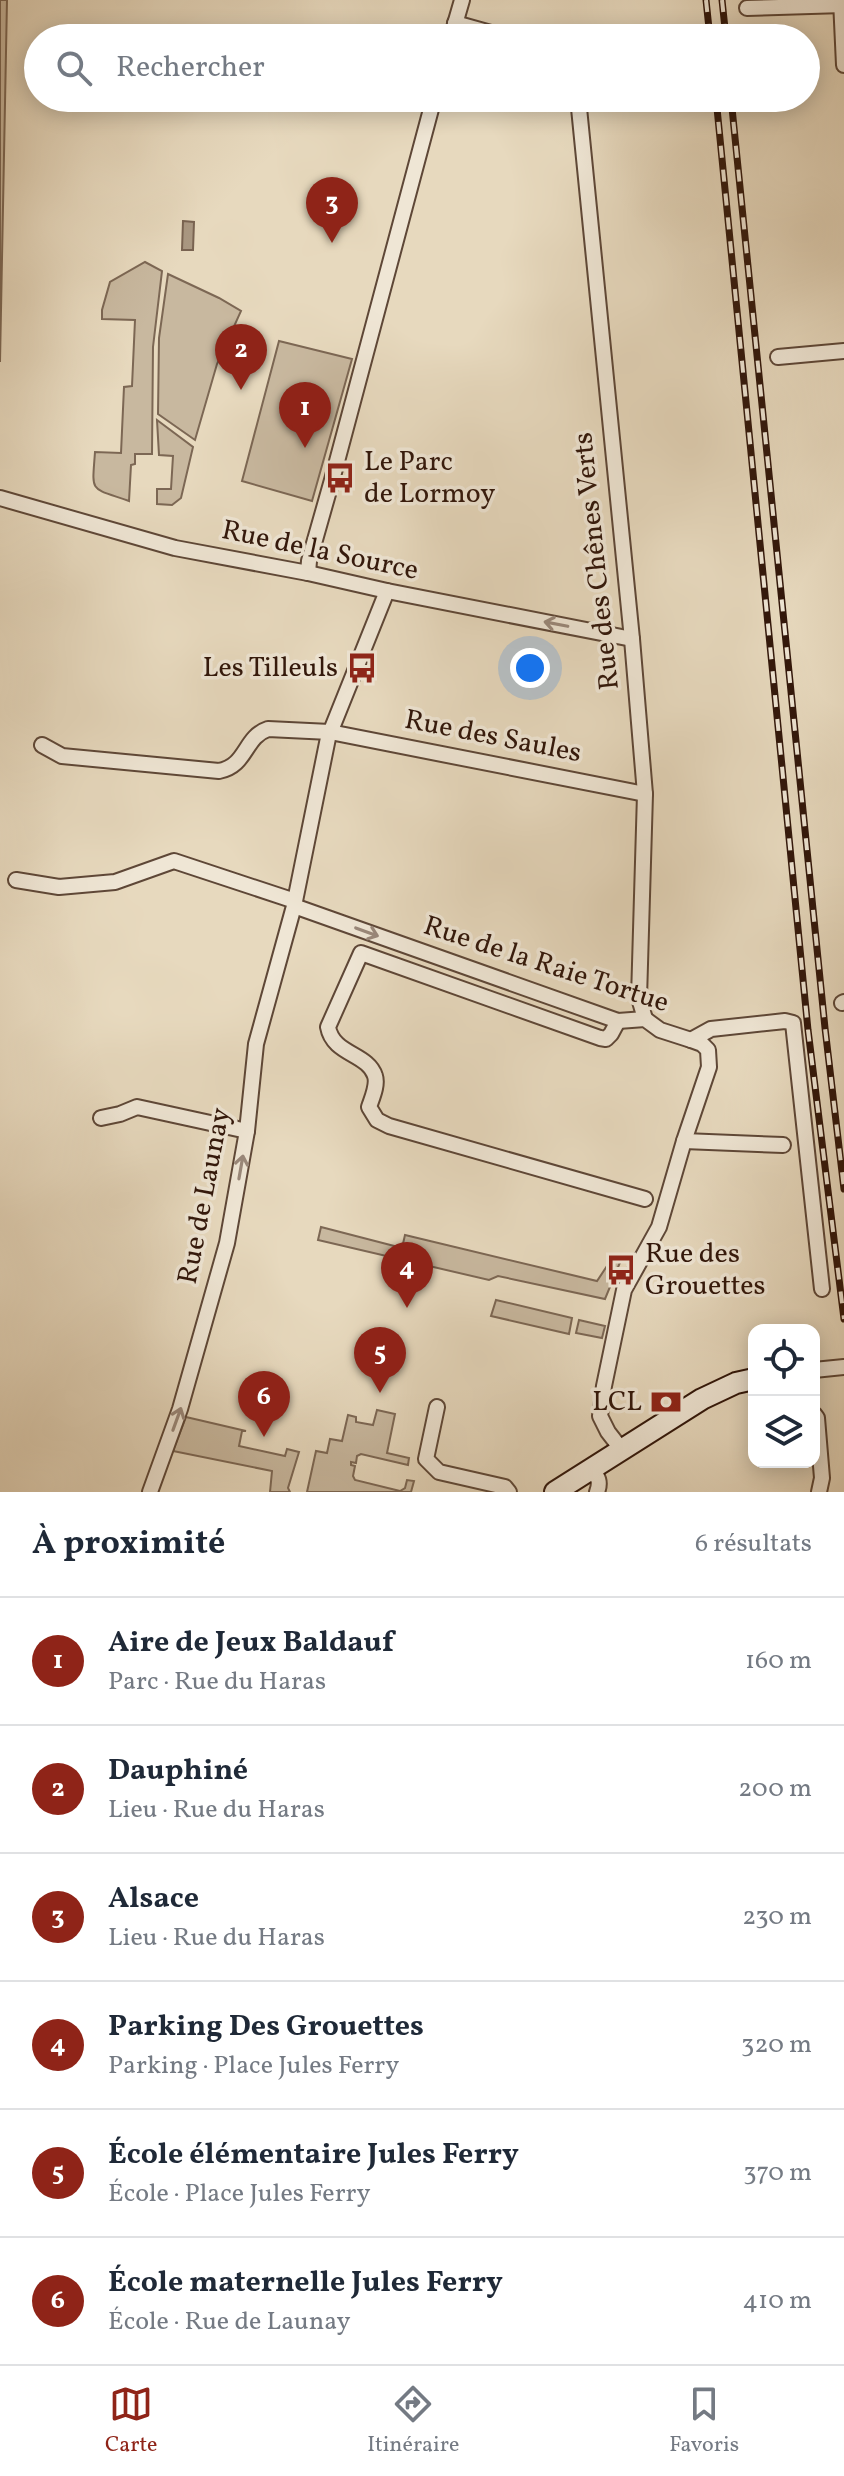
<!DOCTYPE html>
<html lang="fr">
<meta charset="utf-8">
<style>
body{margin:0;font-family:Vollkorn,serif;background:#f2f2f3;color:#1f2937}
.controls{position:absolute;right:24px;bottom:24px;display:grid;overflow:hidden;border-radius:16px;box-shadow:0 4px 20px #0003}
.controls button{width:72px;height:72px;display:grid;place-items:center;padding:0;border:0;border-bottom:2px solid #e0e1e3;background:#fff;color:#1f2937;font:40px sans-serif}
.you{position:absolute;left:530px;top:668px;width:28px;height:28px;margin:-20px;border:6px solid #fff;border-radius:50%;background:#1a73e8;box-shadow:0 0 0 12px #1a73e833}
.badge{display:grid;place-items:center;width:52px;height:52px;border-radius:50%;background:#8f2418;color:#fff;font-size:26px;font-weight:700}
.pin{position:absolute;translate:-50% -66px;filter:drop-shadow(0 2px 4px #0008)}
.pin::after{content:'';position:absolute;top:42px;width:28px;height:24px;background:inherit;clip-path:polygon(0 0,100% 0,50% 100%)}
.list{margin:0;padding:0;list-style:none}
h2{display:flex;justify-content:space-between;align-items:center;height:104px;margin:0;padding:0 32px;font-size:34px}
h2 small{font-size:26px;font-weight:400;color:#747a83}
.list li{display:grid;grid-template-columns:52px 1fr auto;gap:24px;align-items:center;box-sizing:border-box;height:128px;padding:0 32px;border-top:2px solid #e0e1e3}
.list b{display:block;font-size:30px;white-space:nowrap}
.list p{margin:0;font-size:26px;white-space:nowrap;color:#747a83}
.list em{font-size:26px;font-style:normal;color:#747a83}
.icon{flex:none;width:44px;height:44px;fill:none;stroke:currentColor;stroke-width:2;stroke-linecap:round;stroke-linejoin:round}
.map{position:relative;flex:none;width:844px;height:1492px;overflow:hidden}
.search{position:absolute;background:#fff;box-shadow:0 4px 20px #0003;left:24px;right:24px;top:24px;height:88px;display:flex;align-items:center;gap:20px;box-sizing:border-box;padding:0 28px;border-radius:44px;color:#747a83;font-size:30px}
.sheet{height:872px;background:#fff}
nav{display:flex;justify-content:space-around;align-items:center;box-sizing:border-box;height:112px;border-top:2px solid #e0e1e3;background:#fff;font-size:22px;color:#747a83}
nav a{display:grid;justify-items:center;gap:4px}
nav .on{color:#8f2418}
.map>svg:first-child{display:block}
.green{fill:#c8b89f;stroke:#7c6754;stroke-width:2}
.water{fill:#a99781;stroke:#796351;stroke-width:2}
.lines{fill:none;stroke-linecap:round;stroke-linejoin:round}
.street-casing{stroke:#5e4737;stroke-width:18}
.secondary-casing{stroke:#31160a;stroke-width:24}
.street{stroke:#efe6d5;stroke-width:14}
.secondary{stroke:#efe6d5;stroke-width:20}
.rail-casing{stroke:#31160a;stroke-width:7}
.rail{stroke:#efe6d5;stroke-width:4;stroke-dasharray:12;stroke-linecap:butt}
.oneway{stroke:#9a887a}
.labels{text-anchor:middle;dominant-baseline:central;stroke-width:7;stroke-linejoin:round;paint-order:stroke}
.poi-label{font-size:28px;fill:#31160a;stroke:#efe6d5;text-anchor:start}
.street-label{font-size:28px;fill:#31160a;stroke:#efe6d5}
</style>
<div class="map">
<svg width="844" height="1492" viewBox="0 0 844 1492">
<rect width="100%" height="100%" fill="#e7d9be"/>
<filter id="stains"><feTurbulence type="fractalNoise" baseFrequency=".0025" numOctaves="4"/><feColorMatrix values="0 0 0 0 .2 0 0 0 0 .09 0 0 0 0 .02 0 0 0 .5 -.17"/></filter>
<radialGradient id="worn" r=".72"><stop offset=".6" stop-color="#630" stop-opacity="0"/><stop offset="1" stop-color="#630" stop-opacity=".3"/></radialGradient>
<g class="green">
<polygon points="0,0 7,0 0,362"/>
<path d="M 145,262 L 162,271 L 153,347 L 152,454 L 135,454 L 135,464 L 131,465 L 129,501 C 89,487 92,494 95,452 L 121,453 L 124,387 L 132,386 L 135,320 L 102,319 L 102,310 L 110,282 Z"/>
<polygon points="168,274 219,298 241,311 217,364 195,440 158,414 159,338"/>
<polygon points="279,341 352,359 312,501 242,481"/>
<polygon points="157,420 193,447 181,498 172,505 157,504 157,489 171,489 173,456 159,455"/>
<polygon points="321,1227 402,1248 405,1235 597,1281 613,1257 621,1260 605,1299 498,1276 489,1280 318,1240"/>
<polygon points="496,1300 572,1318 569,1334 491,1316"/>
<polygon points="579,1320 605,1326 602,1338 576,1333"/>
<polygon points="377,1410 395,1414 387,1453 409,1458 408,1465 361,1454 357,1456 356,1463 351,1462 351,1465 355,1466 353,1476 355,1480 400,1491 405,1488 407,1480 414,1481 411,1492 307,1492 316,1451 327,1453 330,1439 342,1441 348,1415 356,1417 356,1422 373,1425"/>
<polygon points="186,1417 246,1431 242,1431 239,1446 285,1456 287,1449 299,1452 288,1488 290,1492 270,1492 272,1471 173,1451"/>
</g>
<polygon class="water" points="183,221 194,222 193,250 182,250"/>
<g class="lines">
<g class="street-casing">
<g id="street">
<polyline points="841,0 844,65"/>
<polyline points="747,8 844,5"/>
<polyline points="455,23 509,38"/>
<polyline points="451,38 462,0"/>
<polyline points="578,98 632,639 645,794 639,998 645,1019"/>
<polyline points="778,357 844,351"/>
<polyline points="0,498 175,548 308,573 387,591 632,639"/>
<polyline points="308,573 309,561 332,480 434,98"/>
<path d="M 42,745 L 62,756 L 219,771 C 247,766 244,737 268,729 L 330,732 L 645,794"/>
<polyline points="16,880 59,887 115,882 174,861 295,901"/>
<polyline points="294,906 618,1021 645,1019 660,1030 691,1040 711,1029 785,1021 793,1023 822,1289"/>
<polyline points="842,1003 844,1002"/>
<path d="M 618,1021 L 611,1034 L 606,1039 L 600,1038 L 361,953 L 328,1027 C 333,1055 368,1053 375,1076 C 378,1085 372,1098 369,1107 L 377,1120 L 389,1126 L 645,1199"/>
<polyline points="101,1118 120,1114 137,1107 247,1131"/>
<polyline points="684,1141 783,1145"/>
<polyline points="814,1370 844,1367"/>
<polyline points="437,1407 426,1459 439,1472 505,1487 509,1492"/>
<polyline points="814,1414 817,1418 822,1478 819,1492"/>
<polyline points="622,1450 608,1432 600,1416 604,1386 624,1290 659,1227 684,1141 709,1067 708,1050 702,1044 691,1040"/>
<path d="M 592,1469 C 598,1477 601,1482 597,1492"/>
<polyline points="150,1492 180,1409 227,1243 247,1131 256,1044 294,906 328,738 387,591"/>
</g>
</g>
<g class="secondary-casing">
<polyline id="secondary" points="555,1492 702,1399 736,1383 754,1379"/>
</g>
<use href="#street" class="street"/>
<use href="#secondary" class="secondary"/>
<g class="rail-casing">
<g id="rail">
<polyline points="706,0 710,38"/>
<polyline points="722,0 726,38"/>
<polyline points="716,98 808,1030 844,1319"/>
<polyline points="731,98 825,1028 844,1189"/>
</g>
</g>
<use href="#rail" class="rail"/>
</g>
<defs><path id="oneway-shaft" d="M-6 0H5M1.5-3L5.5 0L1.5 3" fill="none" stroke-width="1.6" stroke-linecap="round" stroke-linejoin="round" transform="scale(2)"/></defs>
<g class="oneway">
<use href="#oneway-shaft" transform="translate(556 624) rotate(-169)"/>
<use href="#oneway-shaft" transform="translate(367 932) rotate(20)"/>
<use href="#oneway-shaft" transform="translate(241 1167) rotate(-80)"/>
<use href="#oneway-shaft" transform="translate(177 1419) rotate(-70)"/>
</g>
<defs>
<g id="bus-bare" transform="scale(2.4)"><path d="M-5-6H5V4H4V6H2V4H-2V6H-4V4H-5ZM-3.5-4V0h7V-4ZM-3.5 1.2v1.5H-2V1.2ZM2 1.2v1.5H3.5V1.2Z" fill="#8f2418" stroke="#efe6d5" stroke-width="2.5" paint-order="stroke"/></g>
<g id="bank-bare" transform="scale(2.4)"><path d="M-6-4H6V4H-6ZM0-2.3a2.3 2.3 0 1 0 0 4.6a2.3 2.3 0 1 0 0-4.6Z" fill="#8f2418" stroke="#efe6d5" stroke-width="2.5" paint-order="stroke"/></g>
</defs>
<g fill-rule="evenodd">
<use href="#bus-bare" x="340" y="478"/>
<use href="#bus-bare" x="362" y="668"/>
<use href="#bus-bare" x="621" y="1270"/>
<use href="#bank-bare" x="666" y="1402"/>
</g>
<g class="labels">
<g class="poi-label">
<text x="364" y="462">Le Parc<tspan x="364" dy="32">de Lormoy</tspan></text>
<text x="338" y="668" text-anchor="end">Les Tilleuls</text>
<text x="645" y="1254">Rue des<tspan x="645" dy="32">Grouettes</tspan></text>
<text x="642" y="1402" text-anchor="end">LCL</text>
</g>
<g class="street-label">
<text transform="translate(320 551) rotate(12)">Rue de la Source</text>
<text transform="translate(597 561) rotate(-96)">Rue des Chênes Verts</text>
<text transform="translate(493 737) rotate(11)">Rue des Saules</text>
<text transform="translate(546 965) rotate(18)">Rue de la Raie Tortue</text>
<text transform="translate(205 1196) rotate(-79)">Rue de Launay</text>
</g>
</g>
<rect width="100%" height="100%" filter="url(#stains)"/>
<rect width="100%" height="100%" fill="url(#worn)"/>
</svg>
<div class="controls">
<button><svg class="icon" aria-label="locate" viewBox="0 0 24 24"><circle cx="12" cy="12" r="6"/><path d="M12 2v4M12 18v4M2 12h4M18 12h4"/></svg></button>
<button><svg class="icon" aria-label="layers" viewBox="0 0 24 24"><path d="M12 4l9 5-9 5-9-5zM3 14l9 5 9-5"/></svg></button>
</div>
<div class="you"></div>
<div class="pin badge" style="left:305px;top:448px">1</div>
<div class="pin badge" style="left:241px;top:390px">2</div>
<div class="pin badge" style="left:332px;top:243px">3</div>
<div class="pin badge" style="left:407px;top:1308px">4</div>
<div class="pin badge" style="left:380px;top:1393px">5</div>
<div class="pin badge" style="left:264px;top:1437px">6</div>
<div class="search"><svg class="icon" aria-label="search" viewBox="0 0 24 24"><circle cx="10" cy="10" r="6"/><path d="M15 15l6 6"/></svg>Rechercher</div>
</div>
<section class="sheet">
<h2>À proximité<small>6 résultats</small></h2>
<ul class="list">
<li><span class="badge">1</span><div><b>Aire de Jeux Baldauf</b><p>Parc · Rue du Haras</p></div><em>160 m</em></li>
<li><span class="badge">2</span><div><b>Dauphiné</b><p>Lieu · Rue du Haras</p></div><em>200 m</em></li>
<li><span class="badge">3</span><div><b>Alsace</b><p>Lieu · Rue du Haras</p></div><em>230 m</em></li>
<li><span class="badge">4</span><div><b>Parking Des Grouettes</b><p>Parking · Place Jules Ferry</p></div><em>320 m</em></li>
<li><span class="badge">5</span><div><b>École élémentaire Jules Ferry</b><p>École · Place Jules Ferry</p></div><em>370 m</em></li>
<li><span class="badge">6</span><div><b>École maternelle Jules Ferry</b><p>École · Rue de Launay</p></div><em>410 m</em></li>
</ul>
</section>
<nav>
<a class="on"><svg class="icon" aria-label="map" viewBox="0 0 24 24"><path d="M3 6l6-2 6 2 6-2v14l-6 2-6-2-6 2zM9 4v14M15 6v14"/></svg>Carte</a>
<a><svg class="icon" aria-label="directions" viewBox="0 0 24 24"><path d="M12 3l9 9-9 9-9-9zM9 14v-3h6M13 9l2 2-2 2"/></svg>Itinéraire</a>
<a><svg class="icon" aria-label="saved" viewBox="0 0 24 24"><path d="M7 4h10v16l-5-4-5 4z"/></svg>Favoris</a>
</nav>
